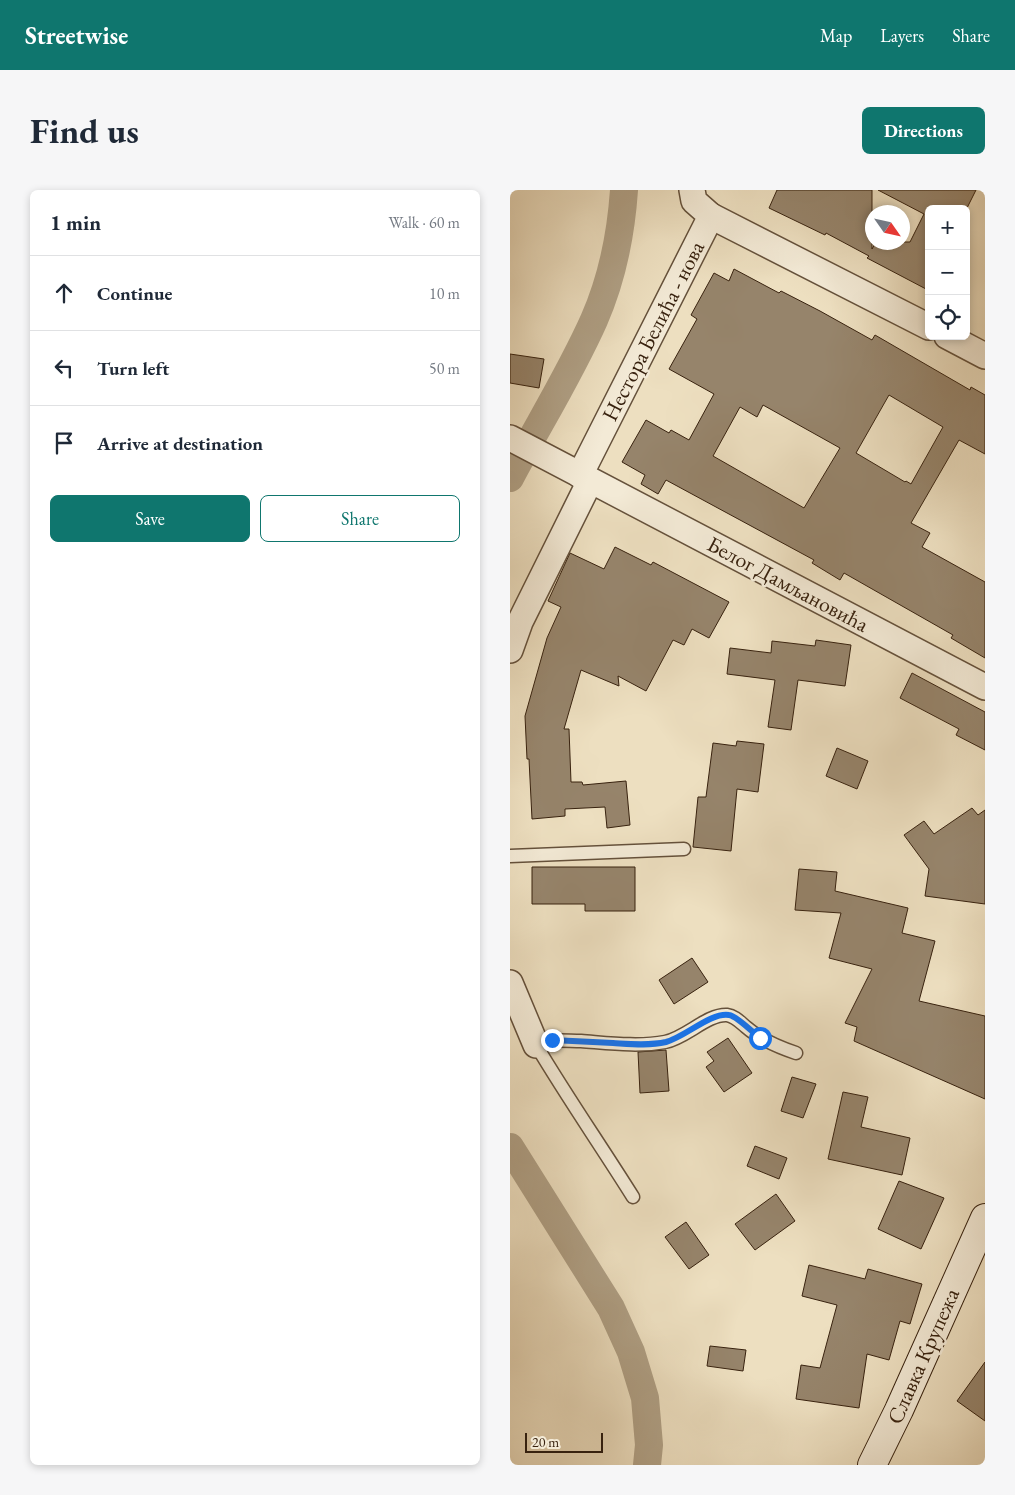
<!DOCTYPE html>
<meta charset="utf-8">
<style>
body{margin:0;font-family:"EB Garamond",serif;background:#f6f6f7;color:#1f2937}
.controls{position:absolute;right:15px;top:15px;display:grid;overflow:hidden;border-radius:8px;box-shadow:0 2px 8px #0003}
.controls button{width:45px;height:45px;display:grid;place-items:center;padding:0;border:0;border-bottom:1px solid #e0e1e3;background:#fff;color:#1f2937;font:25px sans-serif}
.compass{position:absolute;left:355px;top:15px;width:45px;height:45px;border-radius:50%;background:#fff;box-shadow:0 2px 8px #0003;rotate:124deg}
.scale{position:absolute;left:15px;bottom:12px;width:78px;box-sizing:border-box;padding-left:5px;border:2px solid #38220f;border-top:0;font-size:14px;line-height:18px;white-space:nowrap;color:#38220f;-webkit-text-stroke:4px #f3ead6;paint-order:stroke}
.stop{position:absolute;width:15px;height:15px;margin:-11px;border:4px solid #1a73e8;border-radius:50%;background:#fff}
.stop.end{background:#1a73e8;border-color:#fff;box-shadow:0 1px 5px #0008}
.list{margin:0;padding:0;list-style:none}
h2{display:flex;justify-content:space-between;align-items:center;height:65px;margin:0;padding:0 20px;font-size:21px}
h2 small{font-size:16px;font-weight:400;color:#747a83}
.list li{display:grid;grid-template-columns:32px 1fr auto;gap:15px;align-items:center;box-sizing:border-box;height:75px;padding:0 20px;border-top:1px solid #e0e1e3}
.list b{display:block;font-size:19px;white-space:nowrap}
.list em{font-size:16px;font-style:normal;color:#747a83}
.actions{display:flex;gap:10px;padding:15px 20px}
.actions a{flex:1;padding:11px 0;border:1px solid #0f766e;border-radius:8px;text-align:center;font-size:18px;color:#0f766e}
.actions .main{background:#0f766e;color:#fff}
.icon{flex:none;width:28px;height:28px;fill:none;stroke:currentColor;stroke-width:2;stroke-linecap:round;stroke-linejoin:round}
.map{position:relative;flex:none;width:475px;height:1275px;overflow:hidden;border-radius:8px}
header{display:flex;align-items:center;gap:30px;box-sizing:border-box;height:70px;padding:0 25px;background:#0f766e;color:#fff}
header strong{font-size:24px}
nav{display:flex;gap:28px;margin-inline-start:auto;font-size:18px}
.intro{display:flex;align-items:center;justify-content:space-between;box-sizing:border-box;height:120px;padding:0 30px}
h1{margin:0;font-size:35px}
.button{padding:12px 22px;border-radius:8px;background:#0f766e;color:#fff;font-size:18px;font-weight:700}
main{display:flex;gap:30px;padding:0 30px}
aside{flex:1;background:#fff;border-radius:8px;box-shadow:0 2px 8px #0003}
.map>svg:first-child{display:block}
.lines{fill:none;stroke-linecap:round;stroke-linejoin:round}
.canal{stroke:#af9f84;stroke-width:28}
.building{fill:#96846b;stroke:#38220f;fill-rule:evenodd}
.lane-casing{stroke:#65513b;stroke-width:15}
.street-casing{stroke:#65513b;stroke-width:28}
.secondary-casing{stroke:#38220f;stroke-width:30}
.lane{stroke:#f3ead6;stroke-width:12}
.street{stroke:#f3ead6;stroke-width:25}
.secondary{stroke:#f3ead6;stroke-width:28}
.route{stroke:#1a73e8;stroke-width:6}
.labels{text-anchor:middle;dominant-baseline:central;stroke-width:5;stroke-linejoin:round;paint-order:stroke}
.street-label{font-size:22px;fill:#38220f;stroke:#f3ead6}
</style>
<header>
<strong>Streetwise</strong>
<nav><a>Map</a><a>Layers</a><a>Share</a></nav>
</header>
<div class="intro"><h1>Find us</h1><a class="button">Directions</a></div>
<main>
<aside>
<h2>1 min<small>Walk · 60 m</small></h2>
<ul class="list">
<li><svg class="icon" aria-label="ahead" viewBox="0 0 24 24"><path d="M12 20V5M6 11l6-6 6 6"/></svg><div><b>Continue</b></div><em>10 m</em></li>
<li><svg class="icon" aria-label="left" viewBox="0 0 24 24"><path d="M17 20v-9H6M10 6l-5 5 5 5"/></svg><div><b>Turn left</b></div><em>50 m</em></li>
<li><svg class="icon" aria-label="arrive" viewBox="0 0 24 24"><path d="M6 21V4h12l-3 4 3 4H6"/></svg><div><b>Arrive at destination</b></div></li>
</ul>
<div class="actions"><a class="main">Save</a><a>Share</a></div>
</aside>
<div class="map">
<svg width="475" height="1275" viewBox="0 0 475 1275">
<rect width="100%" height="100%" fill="#eddfc0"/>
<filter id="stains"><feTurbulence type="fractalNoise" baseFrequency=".004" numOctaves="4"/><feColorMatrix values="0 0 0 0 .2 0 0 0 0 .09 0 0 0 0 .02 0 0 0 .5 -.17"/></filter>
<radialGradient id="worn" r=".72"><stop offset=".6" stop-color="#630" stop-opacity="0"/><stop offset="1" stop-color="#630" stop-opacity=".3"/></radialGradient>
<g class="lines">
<g class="canal">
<path d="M 0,288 C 28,235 60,184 84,130 C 102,89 111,44 114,0"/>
<polyline points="0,957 101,1118 121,1162 135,1208 139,1255 137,1275"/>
</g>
</g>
<g class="building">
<polygon points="267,0 362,0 362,59 366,52 400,52 414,24 368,0 466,0 456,20 419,19 419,94 416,99 357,68 359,66 316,43 315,45 259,18"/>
<path d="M 224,79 L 269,103 L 271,101 L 310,121 L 362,150 L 365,145 L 460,200 L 461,197 L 475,205 L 475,264 L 449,250 L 401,333 L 420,343 L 412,357 L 475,392 L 475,468 L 441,448 L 443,445 L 334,383 L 330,390 L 302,373 L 304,370 L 156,290 L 148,304 L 131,294 L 135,285 L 112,272 L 136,230 L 159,243 L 161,240 L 179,250 L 204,204 L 159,179 L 187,129 L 181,125 L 204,83 L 219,91 ZM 379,205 L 433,237 L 401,294 L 396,291 L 395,292 L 346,263 ZM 253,215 L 330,258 L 294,318 L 203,266 L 230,217 L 247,227 Z"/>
<polygon points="0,164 34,169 29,198 0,193"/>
<polygon points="105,357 141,375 143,372 219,412 199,448 182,439 174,455 163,450 136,501 108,486 109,496 71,480 54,539 59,539 61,592 72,592 73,595 116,591 120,635 97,638 95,617 55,619 55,626 22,629 19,569 17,569 15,526 37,448 51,417 38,411 60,363 94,379"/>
<polygon points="306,450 341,455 335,496 288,490 281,540 258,537 265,490 217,484 220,458 261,463 262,451 305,456"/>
<polygon points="402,483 475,522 475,560 446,545 449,539 390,508"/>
<polygon points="227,551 254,554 248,602 227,599 221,661 183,657 188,607 196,607 203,553 226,556"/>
<polygon points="327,558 358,571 347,599 316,586"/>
<polygon points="462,618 468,625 475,620 475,714 415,706 419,679 394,645 414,631 424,644"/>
<polygon points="22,677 125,677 125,721 75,721 75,714 22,714"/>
<polygon points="289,679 327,682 325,701 398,718 392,743 425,751 409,811 475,826 475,909 344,851 347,837 335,833 362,779 319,768 331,723 285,720"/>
<polygon points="182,768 198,792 164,814 149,790"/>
<polygon points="218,848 242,883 214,902 196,877 204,871 197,862"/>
<polygon points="156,860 159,901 130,903 128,862"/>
<polygon points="282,887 306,894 293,928 271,921"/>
<polygon points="333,902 358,907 351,937 400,948 392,985 318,969"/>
<polygon points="245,956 277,968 269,989 237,976"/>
<polygon points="389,991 434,1008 411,1059 368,1039"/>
<polygon points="266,1004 285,1031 245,1060 225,1034"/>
<polygon points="176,1032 199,1065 179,1079 155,1047"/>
<polygon points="299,1075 355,1089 358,1079 412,1094 400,1134 390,1131 379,1170 357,1164 349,1218 286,1209 291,1175 310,1178 327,1115 292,1106"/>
<polygon points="200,1156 236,1160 233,1181 197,1176"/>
<polygon points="475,1172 475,1231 447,1211"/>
</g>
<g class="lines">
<g class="lane-casing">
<g id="lane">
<polyline points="0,666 174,659"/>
<path d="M 123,1007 C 91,956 57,907 26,855 C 41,848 56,851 71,851 C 98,853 128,857 155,852 C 176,848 197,824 217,825 C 225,826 230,832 236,837 C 251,850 268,857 286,863"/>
</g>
</g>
<g class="street-casing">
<g id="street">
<polyline points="201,26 419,137"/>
<polyline points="437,146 475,166"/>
<polyline points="0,248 475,497"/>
<polyline points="70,285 201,26 184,11 182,0"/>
<polyline points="0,460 10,432 80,291"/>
<polyline points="0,793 26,855"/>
</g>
</g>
<g class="secondary-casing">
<polyline id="secondary" points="362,1275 389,1220 475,1028"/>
</g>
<use href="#lane" class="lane"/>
<use href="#street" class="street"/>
<use href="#secondary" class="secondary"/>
</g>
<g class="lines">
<path class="route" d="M 42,850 C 62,851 82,852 103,853 C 120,854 139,856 156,852 C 175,847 201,822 219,825 C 227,826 242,842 250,848"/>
</g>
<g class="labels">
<g class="street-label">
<text transform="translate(143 141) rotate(-63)">Нестора Белића - нова</text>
<text transform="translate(278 394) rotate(28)">Белог Дамљановића</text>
<text transform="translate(413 1166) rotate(-66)">Славка Крупежа</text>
</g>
</g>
<rect width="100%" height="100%" filter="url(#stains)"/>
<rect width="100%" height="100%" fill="url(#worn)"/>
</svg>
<div class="controls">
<button>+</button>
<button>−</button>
<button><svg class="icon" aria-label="locate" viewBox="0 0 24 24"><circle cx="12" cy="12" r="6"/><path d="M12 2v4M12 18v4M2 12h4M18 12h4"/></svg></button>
</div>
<svg class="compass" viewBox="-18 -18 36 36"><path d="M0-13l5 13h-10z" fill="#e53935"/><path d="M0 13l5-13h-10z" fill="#747a83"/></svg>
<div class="scale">20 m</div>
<div class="stop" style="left:250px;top:848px"></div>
<div class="stop end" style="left:42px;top:850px"></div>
</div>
</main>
